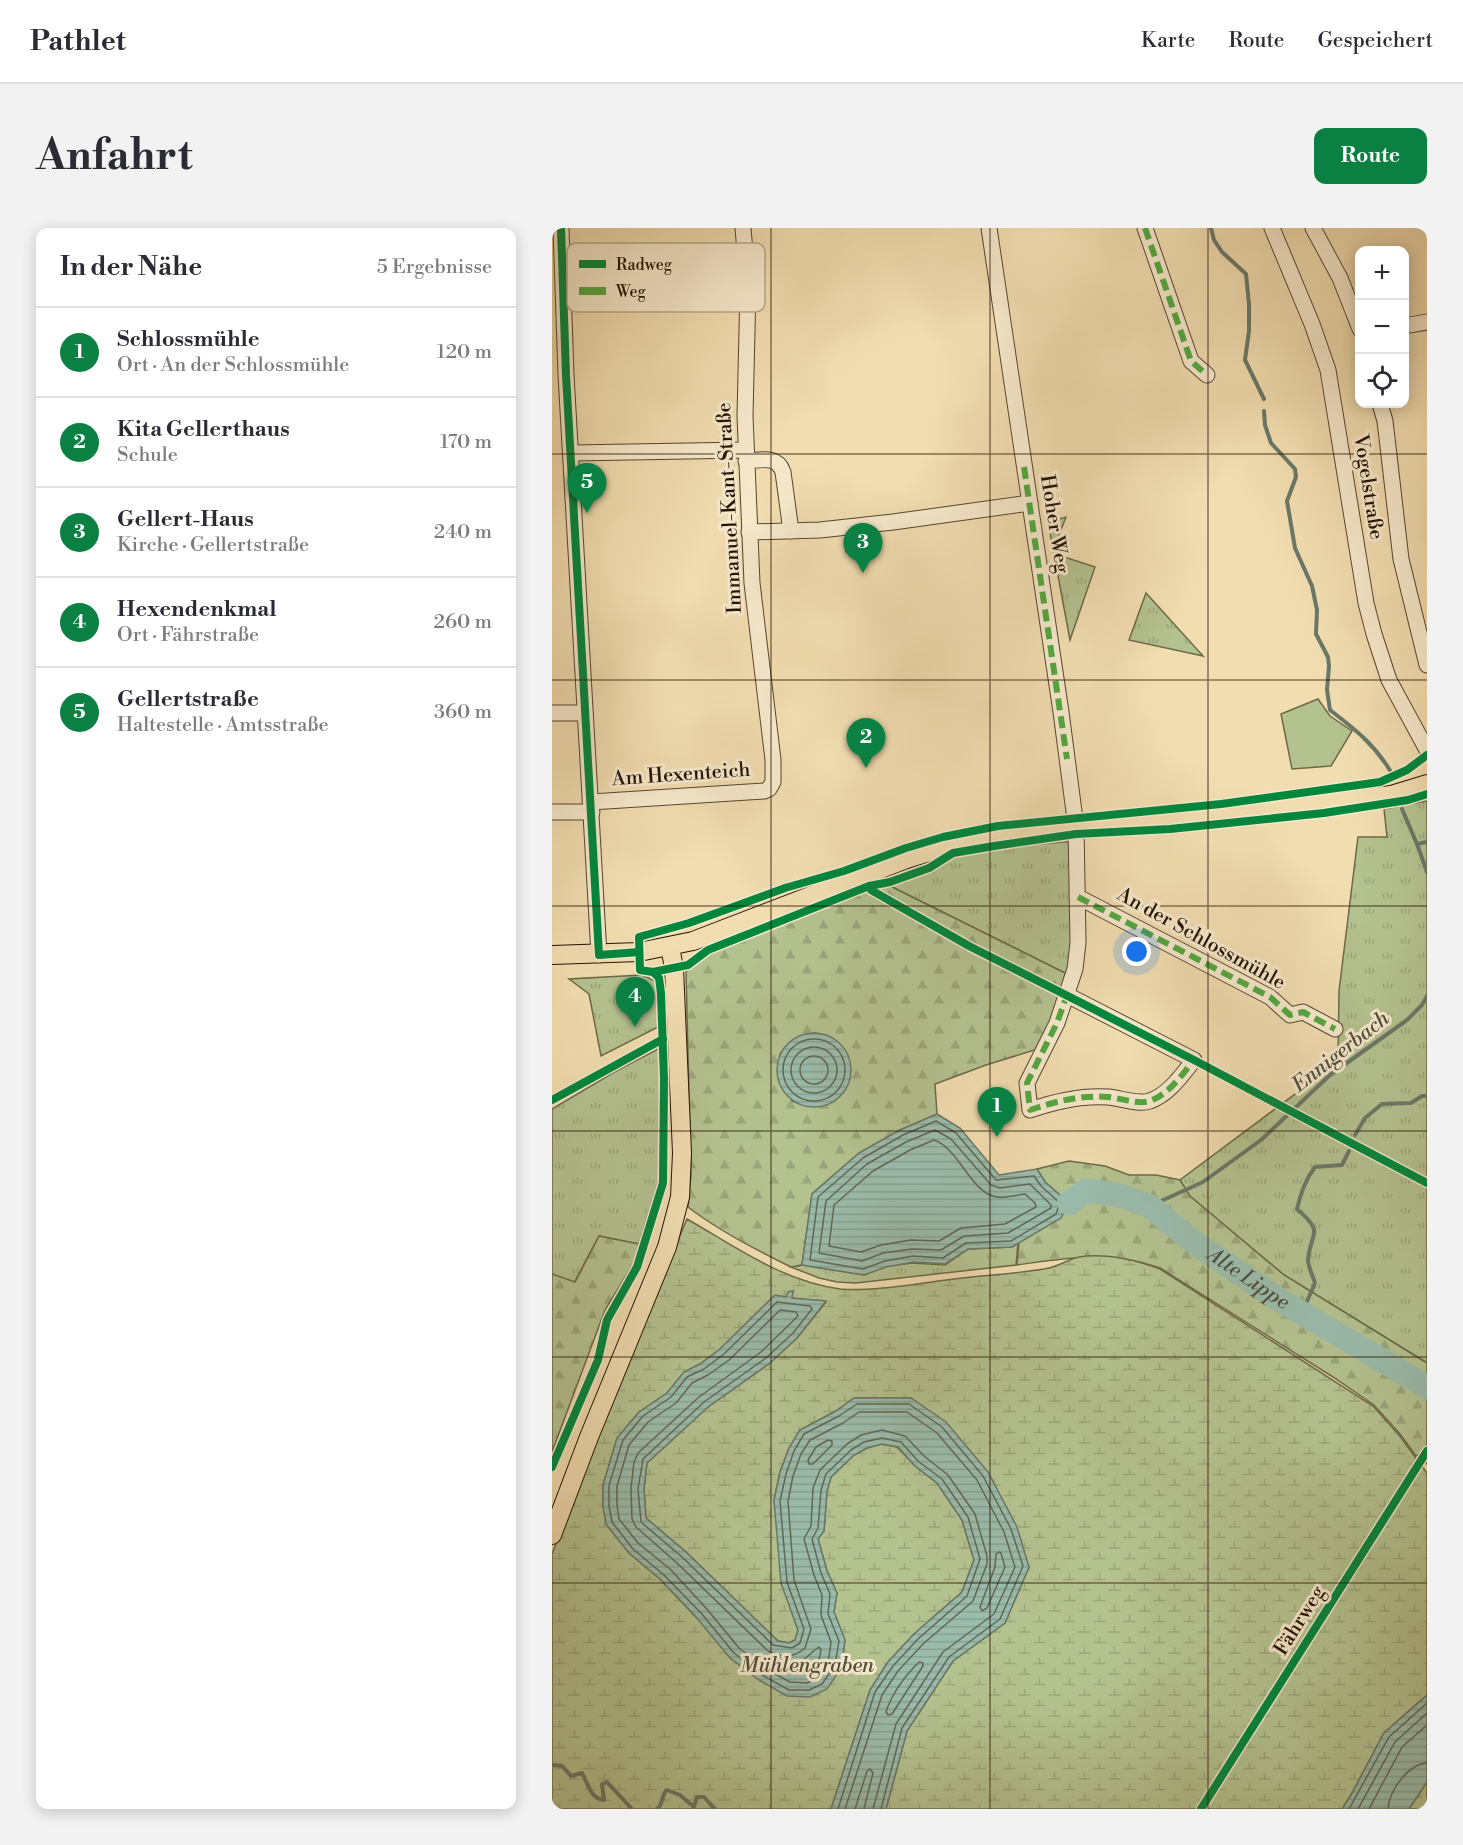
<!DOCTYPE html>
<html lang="de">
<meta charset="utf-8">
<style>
body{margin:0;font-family:"Libre Bodoni",serif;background:#f2f2f3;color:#2b2b33}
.controls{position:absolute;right:18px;top:18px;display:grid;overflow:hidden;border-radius:12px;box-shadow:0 3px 15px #0003}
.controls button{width:54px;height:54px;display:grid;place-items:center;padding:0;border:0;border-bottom:2px solid #e1e1e2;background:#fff;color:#2b2b33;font:30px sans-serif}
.you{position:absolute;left:585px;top:724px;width:21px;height:21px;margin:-15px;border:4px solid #fff;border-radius:50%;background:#1a73e8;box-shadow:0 0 0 9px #1a73e833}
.badge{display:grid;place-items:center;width:39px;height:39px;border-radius:50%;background:#0b8043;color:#fff;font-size:20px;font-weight:700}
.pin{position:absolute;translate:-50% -50px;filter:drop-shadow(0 2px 3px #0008)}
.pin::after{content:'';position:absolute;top:32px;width:21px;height:18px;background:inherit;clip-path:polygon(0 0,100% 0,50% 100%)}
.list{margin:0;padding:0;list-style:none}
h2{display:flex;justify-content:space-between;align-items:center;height:78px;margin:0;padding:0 24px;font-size:26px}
h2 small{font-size:20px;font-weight:400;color:#7c7c81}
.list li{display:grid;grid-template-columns:39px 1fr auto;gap:18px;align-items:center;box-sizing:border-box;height:90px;padding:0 24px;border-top:2px solid #e1e1e2}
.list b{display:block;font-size:22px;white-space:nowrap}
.list p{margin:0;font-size:20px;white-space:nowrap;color:#7c7c81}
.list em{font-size:20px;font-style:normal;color:#7c7c81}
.icon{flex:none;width:33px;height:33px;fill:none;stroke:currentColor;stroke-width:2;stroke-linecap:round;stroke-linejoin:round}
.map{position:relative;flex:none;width:875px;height:1581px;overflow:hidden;border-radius:12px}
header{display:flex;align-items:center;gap:36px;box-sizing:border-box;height:84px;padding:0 30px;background:#fff;border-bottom:2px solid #e1e1e2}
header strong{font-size:28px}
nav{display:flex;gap:33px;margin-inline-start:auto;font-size:21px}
.intro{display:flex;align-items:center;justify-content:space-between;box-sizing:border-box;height:144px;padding:0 36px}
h1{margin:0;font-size:42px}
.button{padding:15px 27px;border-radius:12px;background:#0b8043;color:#fff;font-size:21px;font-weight:700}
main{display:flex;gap:36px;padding:0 36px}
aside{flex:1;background:#fff;border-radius:12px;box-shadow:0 3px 15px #0003}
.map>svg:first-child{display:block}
.grass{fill:url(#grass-tufts);stroke:#6c6a48;stroke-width:1.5}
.forest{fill:url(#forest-firs);stroke:#6c6a48;stroke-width:1.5;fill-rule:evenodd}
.wetland{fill:url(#wetland-marsh);stroke:#6c6a48;stroke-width:1.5}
.park{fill:#b4c290;stroke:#6c6a48;stroke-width:1.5}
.water{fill:url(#water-rules);stroke:#6b7867;stroke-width:1.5}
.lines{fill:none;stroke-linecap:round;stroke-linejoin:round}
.shore{stroke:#606756;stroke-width:1.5}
.stream{stroke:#6b7867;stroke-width:4}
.river{stroke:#9bbcac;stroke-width:24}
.minor-casing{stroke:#57452c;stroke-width:17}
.major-casing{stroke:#241200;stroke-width:20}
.minor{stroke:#f6e9cc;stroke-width:15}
.major{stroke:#f1ddb0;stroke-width:18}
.quiet{stroke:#53a840;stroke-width:6;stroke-dasharray:12 6;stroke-linecap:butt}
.cycleway-casing{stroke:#f6e9cc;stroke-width:11}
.cycleway{stroke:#00873e;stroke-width:8}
.grid{fill:none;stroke:#241200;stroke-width:1.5;stroke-opacity:0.55}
.labels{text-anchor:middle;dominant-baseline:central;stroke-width:6;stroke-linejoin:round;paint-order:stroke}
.street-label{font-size:20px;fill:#241200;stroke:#f6e9cc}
.water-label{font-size:21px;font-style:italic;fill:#4e4e3c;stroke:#f6e9cc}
.key{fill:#f6e9cc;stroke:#b7a88f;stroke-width:1.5}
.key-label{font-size:16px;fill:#241200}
</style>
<header>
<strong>Pathlet</strong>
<nav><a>Karte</a><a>Route</a><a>Gespeichert</a></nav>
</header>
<div class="intro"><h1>Anfahrt</h1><a class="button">Route</a></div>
<main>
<aside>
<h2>In der Nähe<small>5 Ergebnisse</small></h2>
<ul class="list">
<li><span class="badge">1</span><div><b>Schlossmühle</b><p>Ort · An der Schlossmühle</p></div><em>120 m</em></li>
<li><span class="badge">2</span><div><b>Kita Gellerthaus</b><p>Schule</p></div><em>170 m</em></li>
<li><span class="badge">3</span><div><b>Gellert-Haus</b><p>Kirche · Gellertstraße</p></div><em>240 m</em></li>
<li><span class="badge">4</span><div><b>Hexendenkmal</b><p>Ort · Fährstraße</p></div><em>260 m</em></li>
<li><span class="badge">5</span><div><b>Gellertstraße</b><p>Haltestelle · Amtsstraße</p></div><em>360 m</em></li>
</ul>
</aside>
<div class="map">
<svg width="875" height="1581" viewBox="0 0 875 1581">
<defs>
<pattern id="grass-tufts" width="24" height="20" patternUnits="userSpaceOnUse" patternTransform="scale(1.5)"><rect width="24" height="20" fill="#b4c290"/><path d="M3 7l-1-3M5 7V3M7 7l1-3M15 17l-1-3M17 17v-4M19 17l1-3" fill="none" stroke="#9ba67a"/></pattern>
<pattern id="forest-firs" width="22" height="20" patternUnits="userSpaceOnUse" patternTransform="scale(1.5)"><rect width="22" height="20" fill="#b4c290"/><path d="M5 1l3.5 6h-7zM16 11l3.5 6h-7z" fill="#9ba67a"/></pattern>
<pattern id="wetland-marsh" width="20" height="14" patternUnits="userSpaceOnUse" patternTransform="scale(1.5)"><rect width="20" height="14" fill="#b4c290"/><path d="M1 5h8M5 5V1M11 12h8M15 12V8" fill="none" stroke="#9ba67a"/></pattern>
<pattern id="water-rules" width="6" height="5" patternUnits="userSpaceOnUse" patternTransform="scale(1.5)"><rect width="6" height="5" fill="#9bbcac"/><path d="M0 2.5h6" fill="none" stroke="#85a192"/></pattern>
</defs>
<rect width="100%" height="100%" fill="#f1ddb0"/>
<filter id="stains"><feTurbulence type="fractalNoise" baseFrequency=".00333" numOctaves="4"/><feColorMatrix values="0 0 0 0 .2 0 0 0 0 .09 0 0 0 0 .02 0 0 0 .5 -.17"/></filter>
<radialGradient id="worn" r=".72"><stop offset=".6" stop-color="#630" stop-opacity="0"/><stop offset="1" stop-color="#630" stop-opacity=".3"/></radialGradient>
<g class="grass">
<polygon points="514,289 503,317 506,327 543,339 518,412 496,294"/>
<polygon points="594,365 651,428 577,412"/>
<polygon points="875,573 875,1135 732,1047 637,968 628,952 786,834 787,763 806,609 835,609 832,581"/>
<polygon points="522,613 519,748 338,658 374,645 407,627 435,621"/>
<polygon points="90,747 103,753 105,759 106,799 49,828 37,766 17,751"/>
<polygon points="108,820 108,942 106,955 87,1016 47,1008 22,1055 0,1046 0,881 64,843"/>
<polygon points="466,1015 464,1037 304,1055 285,1054 267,1050 239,1039 250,1037 312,1047 334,1038 361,1035 393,1037 416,1021 460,1019"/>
</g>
<g class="forest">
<path d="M 338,658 L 519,748 L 486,821 L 434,837 L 383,856 L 385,886 L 348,902 L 307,925 L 260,966 L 250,1037 L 239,1039 C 204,1022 167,1003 136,979 L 139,947 L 134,744 L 141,733 L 150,727 L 297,667 ZM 263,805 L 272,807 L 274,877 C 261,879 252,878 240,873 L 228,826 C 238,812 247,807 263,805 Z"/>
<path d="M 517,933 L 553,938 L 577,947 L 604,947 L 628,952 L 638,968 L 732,1047 L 875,1135 L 875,1236 L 866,1227 L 864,1228 L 848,1206 L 822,1177 L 781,1149 L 608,1040 C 559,1022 515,1030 465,1037 L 467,1014 L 517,975 L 493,954 L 485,941 Z"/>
<polygon points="47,1008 87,1016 83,1033 53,1082 0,1224 0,1046 23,1054"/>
<polygon points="875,1554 875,1581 857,1581"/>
</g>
<path class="wetland" d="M 135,991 C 184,1019 230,1053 288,1061 C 319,1064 369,1055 402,1051 C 433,1047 466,1046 497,1040 C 507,1038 517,1031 527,1029 C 554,1025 583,1032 608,1041 L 821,1178 L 847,1207 L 875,1245 L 875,1467 L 832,1505 L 799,1567 L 790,1581 L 334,1581 L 355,1503 L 401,1433 L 453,1395 L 477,1339 L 359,1170 L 302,1170 L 284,1183 L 248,1202 L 237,1220 L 228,1244 L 222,1272 L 240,1385 L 246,1402 L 243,1412 L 237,1415 L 226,1413 L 134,1324 L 94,1290 L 92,1261 L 95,1235 L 156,1179 L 218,1135 L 245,1110 L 274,1074 L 239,1070 L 241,1063 L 234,1069 L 222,1068 L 168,1121 L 148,1136 L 132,1144 L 115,1165 L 87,1184 L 65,1210 L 51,1257 L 51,1278 L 54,1296 L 77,1325 L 108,1351 L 144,1389 L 289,1440 L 293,1412 L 282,1384 L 285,1365 L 275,1343 L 266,1311 L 272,1303 L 275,1263 L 279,1249 L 302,1227 L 315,1220 L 329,1216 L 345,1219 L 363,1238 L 385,1255 L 410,1292 L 422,1332 L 410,1364 L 362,1406 L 336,1434 L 318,1462 L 279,1581 L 0,1581 L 0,1326 L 64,1158 Z"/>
<g class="park">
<polygon points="322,313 323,321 294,324 293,315"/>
<polygon points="766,471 778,488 800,503 779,538 740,541 729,486"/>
</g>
<g class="water">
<circle cx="262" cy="842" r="37"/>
<polygon points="385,886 408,900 447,947 485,941 493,954 517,975 509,990 460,1019 416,1021 393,1036 362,1034 334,1039 312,1047 250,1037 260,966 307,925 348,902"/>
<polygon points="241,1063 240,1070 274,1073 245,1110 218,1135 156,1179 95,1235 92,1261 94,1290 134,1324 226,1413 237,1415 243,1412 246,1402 229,1355 222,1272 228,1244 237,1220 248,1202 284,1183 302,1170 359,1170 394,1194 436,1244 465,1299 477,1339 453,1395 401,1433 355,1503 334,1581 279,1581 318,1462 336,1434 362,1406 410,1364 422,1332 410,1292 385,1255 363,1238 346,1219 330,1216 315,1220 302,1227 279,1249 275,1263 272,1303 266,1311 275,1343 285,1365 282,1384 293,1412 289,1440 275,1461 258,1469 235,1468 207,1452 178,1430 144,1389 108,1351 77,1325 54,1296 51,1278 51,1257 65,1210 87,1184 115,1165 132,1144 148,1136 168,1121 223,1067 234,1069 236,1064"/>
<polygon points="875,1467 875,1554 857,1581 790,1581 799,1567 832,1505"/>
</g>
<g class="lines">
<g class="shore">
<circle cx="262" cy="842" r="31"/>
<circle cx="262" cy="842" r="23"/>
<circle cx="262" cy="842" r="14"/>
<polygon points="384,893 404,905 444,952 482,948 489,958 508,975 504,986 459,1013 414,1015 391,1030 361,1028 333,1033 311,1041 258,1032 266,969 311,930 351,907"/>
<polygon points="383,902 399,911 439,957 448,960 478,956 499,977 499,980 456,1005 412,1008 389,1022 360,1021 331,1025 310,1033 267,1025 274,973 315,936 354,914"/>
<path d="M 382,912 C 407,920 419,966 445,969 C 454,970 464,967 473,966 L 483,975 L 484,979 L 453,996 L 409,1000 L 387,1013 L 359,1012 L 329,1017 L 309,1024 L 277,1018 L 282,977 L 321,943 L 358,922 Z"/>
<polygon points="276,1212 280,1213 280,1217 261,1236 257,1236 256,1232 264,1219"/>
<polygon points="447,1324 449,1325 453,1339 435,1380 430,1383 428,1379 443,1339 444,1326"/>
<path d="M 267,1419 L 269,1422 C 267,1439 253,1453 236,1442 L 236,1438 C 254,1434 255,1427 267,1419 Z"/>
<path d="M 367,1434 L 371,1435 L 371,1438 L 340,1486 L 336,1487 L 334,1484 C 340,1465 353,1448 367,1434 Z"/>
<polyline points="286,1581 323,1464 341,1438 366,1411 415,1368 428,1331 416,1289 390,1251 367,1234 349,1214 330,1210 312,1214 299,1222 274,1246 269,1262 266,1300 260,1311 269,1345 278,1366 276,1386 287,1413 283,1437 270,1456 257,1462 237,1462 210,1447 182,1425 149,1385 112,1347 81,1321 60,1294 57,1278 57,1257 71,1212 91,1188 119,1169 135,1149 152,1141 172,1126 225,1074 258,1078 260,1081 241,1105 214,1130 152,1174 91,1231 86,1261 89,1294 130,1329 221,1417 240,1420 248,1415 252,1401 235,1354 228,1273 234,1246 242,1223 252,1206 287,1188 305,1176 357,1176 390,1199 431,1248 459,1301 471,1338 448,1391 397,1429 350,1500 329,1581"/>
<path d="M 293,1581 L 330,1467 L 346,1443 L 371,1416 L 421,1373 L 435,1336 L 435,1328 L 423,1286 L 396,1247 L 372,1228 L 353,1208 L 330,1202 L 309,1207 L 295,1216 L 268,1242 L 261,1260 L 259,1298 L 252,1311 L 262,1347 L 270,1367 L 269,1387 L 279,1414 L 276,1436 L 266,1450 L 255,1455 L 238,1454 L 214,1441 L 187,1420 L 154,1380 L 118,1341 L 86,1315 L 67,1291 L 65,1277 L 65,1258 L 77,1217 L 96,1194 L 124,1175 L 140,1155 L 156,1147 L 177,1132 L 228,1082 L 244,1084 L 246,1088 L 209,1124 L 147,1169 L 86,1225 L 82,1234 L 79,1260 L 80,1291 L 84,1299 L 125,1335 L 216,1423 C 229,1430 242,1430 253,1420 L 259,1401 L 242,1352 L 236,1273 L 241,1248 L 249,1226 L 258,1212 L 291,1195 L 307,1184 L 355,1184 L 385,1205 L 425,1252 L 452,1304 L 463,1339 L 442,1386 L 391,1424 L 344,1496 L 321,1581"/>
<polyline points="303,1581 315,1543 318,1541 321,1545 312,1581"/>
<polyline points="797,1581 837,1509 875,1475"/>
<polyline points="806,1581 843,1514 875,1485"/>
<polyline points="817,1581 850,1519 875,1497"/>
<path d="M 836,1581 C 837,1563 856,1536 875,1535"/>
</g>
<g class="stream">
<polyline points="659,0 662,12 670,24 694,46 697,76 697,103 693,132 712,171"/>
<path d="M 712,183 L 713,197 L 719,215 L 743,241 L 744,249 L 735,273 L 743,320 L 760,358 L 765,382 L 764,406 L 776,429 L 777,438 L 775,462 L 778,482 C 804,502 822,516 839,544"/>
<polyline points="850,581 865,616 875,644"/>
<polyline points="865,616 875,614"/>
<polyline points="803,907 813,890 830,876 859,875 870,868 875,868"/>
<polyline points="598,978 651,954 709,912 778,847 855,792 870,777 875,768"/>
<path d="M 750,1085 L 763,1055 C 761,1048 756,1039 756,1032 C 758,1004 774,1006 745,981 C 749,965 753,952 763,939 L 790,937 L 797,923"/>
<path d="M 0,1537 L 10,1538 L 19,1548 L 30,1545 C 36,1555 38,1571 52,1572 L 50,1556 L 55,1554 L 80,1581"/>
<path d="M 105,1581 C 112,1576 109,1566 115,1562 L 128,1567 L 142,1579 L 145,1569 L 152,1569 L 163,1581"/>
</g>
<path class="river" id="s1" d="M 517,975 L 535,962 L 566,967 L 598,978 L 640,1013 L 726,1071 L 875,1159"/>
<g class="minor-casing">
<g id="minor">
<polyline points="9,0 14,147 47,727"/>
<path d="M 437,0 L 509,484 L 524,599 L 526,715 L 523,741 L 505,795 L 475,855 L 478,882 C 504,873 529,867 556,869 C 569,870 585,877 598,873 C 617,866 630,847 642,832 L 515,767"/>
<polyline points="593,0 639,133 655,147"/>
<polyline points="720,0 760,96 776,142 814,375 822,406 837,452 875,522"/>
<polyline points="761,0 788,50 808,101"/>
<polyline points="852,98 875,94"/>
<polyline points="828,176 833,193 849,331 875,437"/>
<polyline points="20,225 194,222"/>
<path d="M 194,233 C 209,232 225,227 231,244 L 239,303"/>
<polyline points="197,304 268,302 341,294 478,275"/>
<polyline points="0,485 33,485"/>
<polyline points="39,574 212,563 217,561 221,554 221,532 200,355 193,188 196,60 191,0"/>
<polyline points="0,584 40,584"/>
<polyline points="526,669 718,769 738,787 751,784 783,801"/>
</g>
</g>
<g class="major-casing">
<g id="major">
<polyline points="0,727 87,724 141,713 352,632 405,615 484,603 777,575 839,567 875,556"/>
<polyline points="0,1307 37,1209 115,1019 128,969 130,925 122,740 118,719"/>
</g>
</g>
<use href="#minor" class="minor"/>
<use href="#major" class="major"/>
<g class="quiet">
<polyline points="593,0 639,133 655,147"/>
<polyline points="472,239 515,531"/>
<polyline points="526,669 718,769 738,787 751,784 783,801"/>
<path d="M 512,766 L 515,767 L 505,795 L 475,855 L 478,882 C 504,873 529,867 556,869 C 569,870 585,877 598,873 C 617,866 630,847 642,832"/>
</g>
<g class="cycleway-casing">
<g id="cycleway">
<polyline points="9,0 14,147 47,727 87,724"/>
<polyline points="875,527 855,542 828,554 669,576 446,598 391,609 354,620 292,643 233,660 137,695 87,709 88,742 101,744 136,737 156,722 317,658 338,654 377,640 401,625 442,618 524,606 618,601 772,585 856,572 875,566"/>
<polyline points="317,658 319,662 417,718 642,832 875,955"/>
<polyline points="0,872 111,811"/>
<polyline points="0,1239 46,1132 55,1092 85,1039 111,955 112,852 109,765 107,750 101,744"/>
<polyline points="649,1581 875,1223"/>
</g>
</g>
<use href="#cycleway" class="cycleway"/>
</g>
<path class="grid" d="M 219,0 L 219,1581M 438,0 L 438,1581M 656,0 L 656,1581M 0,226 L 875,226M 0,452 L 875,452M 0,678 L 875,678M 0,903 L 875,903M 0,1129 L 875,1129M 0,1355 L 875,1355"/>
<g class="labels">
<g class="street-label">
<text transform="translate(816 259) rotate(81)">Vogelstraße</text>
<text transform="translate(178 280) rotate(-93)">Immanuel-Kant-Straße</text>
<text transform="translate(502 296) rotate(81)">Hoher Weg</text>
<text transform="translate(129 547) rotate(-4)">Am Hexenteich</text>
<text transform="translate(649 711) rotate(29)">An der Schlossmühle</text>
<text transform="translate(748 1393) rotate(-58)">Fährweg</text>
</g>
<g class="water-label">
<text transform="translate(789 824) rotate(-38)">Ennigerbach</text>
<text stroke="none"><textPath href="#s1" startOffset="210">Alte Lippe</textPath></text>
<text x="255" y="1438">Mühlengraben</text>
</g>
</g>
<rect x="15" y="15" width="198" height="69" rx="9" class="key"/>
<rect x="27" y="32" width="27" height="8" fill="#00873e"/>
<rect x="27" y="59" width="27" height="8" fill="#53a840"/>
<g class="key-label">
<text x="64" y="42">Radweg</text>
<text x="64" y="69">Weg</text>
</g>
<rect width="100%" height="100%" filter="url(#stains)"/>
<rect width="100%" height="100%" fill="url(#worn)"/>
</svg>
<div class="controls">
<button>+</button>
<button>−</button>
<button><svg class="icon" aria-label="locate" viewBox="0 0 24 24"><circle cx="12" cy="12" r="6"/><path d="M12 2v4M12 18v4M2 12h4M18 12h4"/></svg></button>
</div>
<div class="you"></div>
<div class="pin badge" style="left:445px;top:909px">1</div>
<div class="pin badge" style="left:314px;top:540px">2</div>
<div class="pin badge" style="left:311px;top:345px">3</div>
<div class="pin badge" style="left:83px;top:799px">4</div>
<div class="pin badge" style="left:35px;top:285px">5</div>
</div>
</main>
